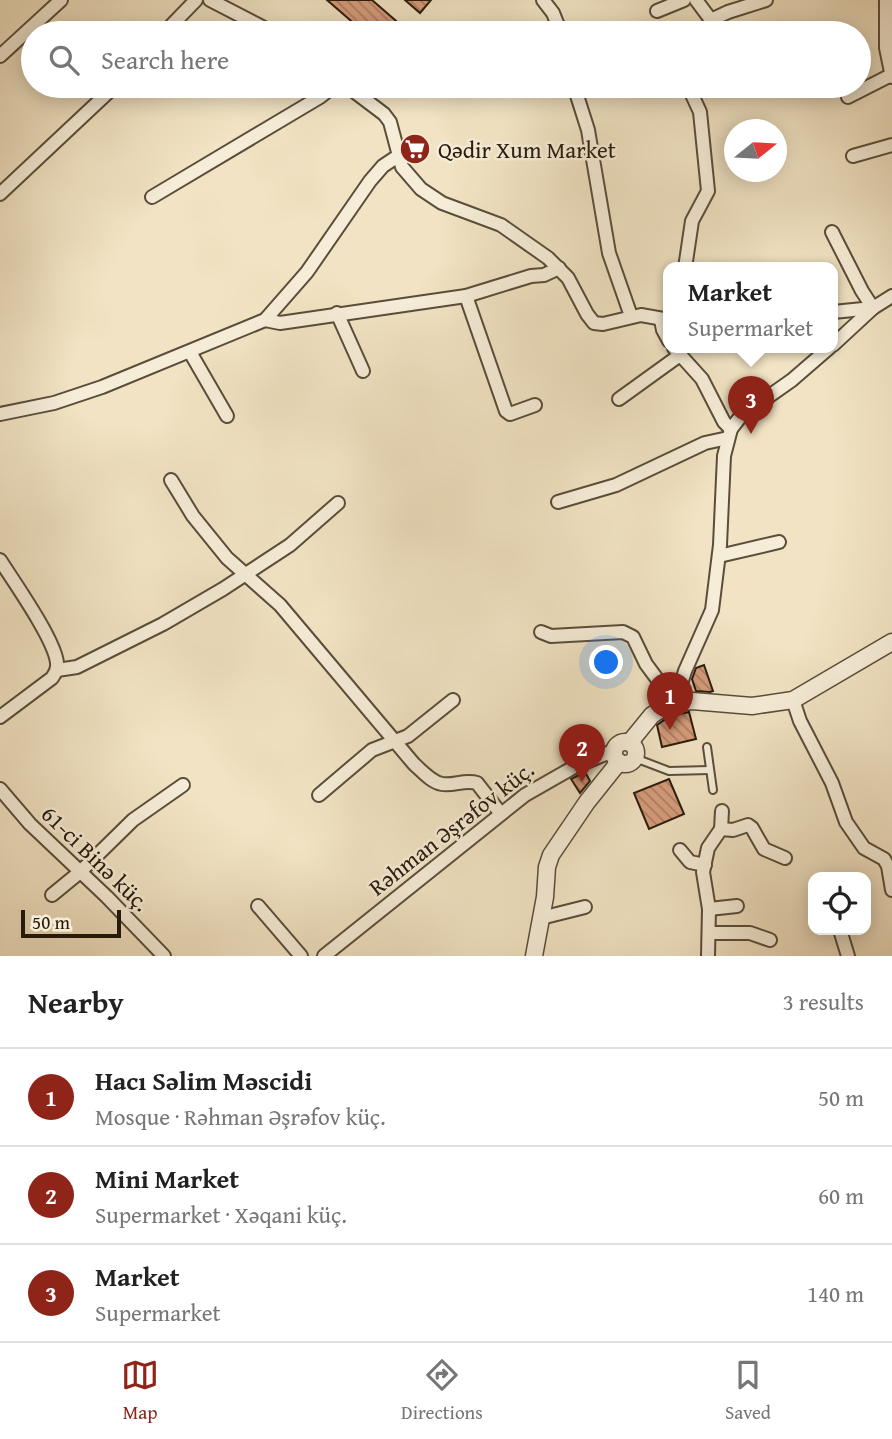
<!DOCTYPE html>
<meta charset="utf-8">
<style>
body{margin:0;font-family:"Gentium Book Plus",serif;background:#f6f6f6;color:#222}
.controls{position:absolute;right:21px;bottom:21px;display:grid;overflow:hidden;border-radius:14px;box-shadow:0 4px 18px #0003}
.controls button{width:63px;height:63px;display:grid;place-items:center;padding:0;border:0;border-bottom:2px solid #e0e0e0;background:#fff;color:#222;font:35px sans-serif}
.compass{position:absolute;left:724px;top:119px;width:63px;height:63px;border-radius:50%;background:#fff;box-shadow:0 4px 18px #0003;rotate:72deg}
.scale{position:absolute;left:21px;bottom:18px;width:100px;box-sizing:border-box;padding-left:7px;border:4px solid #281b0c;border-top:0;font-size:19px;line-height:24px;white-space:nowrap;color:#281b0c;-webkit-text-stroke:5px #f6edd8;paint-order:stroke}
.you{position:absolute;left:607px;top:663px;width:24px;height:24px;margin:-18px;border:5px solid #fff;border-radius:50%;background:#1a73e8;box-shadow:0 0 0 10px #1a73e833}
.badge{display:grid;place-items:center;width:46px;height:46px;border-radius:50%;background:#8f2418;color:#fff;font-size:23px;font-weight:700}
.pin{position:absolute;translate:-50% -58px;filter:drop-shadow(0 2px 4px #0008)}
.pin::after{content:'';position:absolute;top:37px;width:24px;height:21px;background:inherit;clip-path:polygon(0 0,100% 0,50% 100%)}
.popup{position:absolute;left:663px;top:262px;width:175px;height:91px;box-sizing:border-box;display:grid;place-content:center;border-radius:14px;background:#fff;filter:drop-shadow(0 2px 5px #0005);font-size:23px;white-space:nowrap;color:#767676}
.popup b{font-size:26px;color:#222}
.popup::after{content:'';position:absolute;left:50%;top:100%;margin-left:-14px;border:14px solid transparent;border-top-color:#fff}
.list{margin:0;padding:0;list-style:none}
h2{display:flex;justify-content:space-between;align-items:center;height:91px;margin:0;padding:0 28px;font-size:30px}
h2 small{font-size:23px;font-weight:400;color:#767676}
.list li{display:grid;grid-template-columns:46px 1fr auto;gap:21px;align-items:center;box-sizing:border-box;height:98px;padding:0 28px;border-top:2px solid #e0e0e0}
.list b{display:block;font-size:26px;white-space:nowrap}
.list p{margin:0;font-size:23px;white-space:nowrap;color:#767676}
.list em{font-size:23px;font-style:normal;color:#767676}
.icon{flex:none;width:38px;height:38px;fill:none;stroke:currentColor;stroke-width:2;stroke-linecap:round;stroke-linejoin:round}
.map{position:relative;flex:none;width:892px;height:956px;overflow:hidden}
.search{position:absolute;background:#fff;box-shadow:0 4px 18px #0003;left:21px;right:21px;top:21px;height:77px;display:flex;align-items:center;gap:18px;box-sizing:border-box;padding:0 24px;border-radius:38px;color:#767676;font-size:26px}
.sheet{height:385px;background:#fff}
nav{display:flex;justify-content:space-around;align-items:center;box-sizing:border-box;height:98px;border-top:2px solid #e0e0e0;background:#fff;font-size:19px;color:#767676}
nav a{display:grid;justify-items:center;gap:4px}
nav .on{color:#8f2418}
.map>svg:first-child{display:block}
.building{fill:url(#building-back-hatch);stroke:#281b0c;stroke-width:2}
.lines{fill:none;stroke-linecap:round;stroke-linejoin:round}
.service-casing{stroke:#5a4d3a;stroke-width:10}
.minor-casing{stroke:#5a4d3a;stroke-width:16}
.tertiary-casing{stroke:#5a4d3a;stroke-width:19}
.service{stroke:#f6edd8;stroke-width:6}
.minor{stroke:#f6edd8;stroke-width:12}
.tertiary{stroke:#f6edd8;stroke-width:16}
.labels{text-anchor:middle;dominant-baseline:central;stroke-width:5;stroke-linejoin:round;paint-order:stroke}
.poi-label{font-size:23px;fill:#281b0c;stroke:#f6edd8;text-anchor:start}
.street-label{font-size:23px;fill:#281b0c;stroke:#f6edd8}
</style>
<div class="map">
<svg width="892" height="956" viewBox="0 0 892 956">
<defs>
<pattern id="building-back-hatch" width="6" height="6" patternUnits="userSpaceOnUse" patternTransform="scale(1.75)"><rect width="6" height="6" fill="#d69c7b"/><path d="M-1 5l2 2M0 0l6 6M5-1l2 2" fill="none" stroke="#ae7e63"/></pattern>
</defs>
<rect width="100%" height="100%" fill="#f1e3c3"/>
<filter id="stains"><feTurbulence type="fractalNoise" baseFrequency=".00286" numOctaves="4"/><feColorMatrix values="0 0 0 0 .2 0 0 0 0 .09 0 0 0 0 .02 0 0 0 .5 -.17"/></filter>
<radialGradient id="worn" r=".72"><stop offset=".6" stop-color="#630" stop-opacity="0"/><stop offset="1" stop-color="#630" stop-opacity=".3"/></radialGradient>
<g class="building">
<polygon points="327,0 372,0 410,33 365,33"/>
<polygon points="405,0 431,0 420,13"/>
<polygon points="704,665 713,691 710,692 696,691 692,679 696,668"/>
<polygon points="689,712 696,739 662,747 657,725 670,716"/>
<polygon points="585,772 590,781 580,793 571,779"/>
<polygon points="669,779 684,814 649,829 634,793"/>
</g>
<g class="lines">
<g class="service-casing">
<g id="service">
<polyline points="707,747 713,790"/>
<polyline points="635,758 669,771 710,770"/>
</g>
</g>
<g class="minor-casing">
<g id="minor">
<polyline points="210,0 274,33"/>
<polyline points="543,0 553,13 561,33"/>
<polyline points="696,0 711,20 710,33"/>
<polyline points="886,0 886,48 892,77"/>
<polyline points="657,11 684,0"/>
<polyline points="711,20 728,12 766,0"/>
<polyline points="164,33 196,0"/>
<polyline points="0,56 61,0"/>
<polyline points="347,86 384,114 390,122 402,167 421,189 442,203 501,225 548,258 568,278 587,314 594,323 603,324 641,315 669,320"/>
<polyline points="574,86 588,130 609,253 631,316"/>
<polyline points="848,97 891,75"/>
<polyline points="853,156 892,145"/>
<polyline points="0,194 115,86"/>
<polyline points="152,197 320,97 334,86"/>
<polyline points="832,232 862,291 873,308 833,345"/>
<polyline points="685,268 692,221 708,191 700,112 688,86"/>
<polyline points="466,296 506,411 510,414 535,405"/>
<polyline points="833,312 873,308 892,296"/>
<polyline points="337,313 363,371"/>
<polyline points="265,320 280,323 466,296 531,276 544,275 559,268"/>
<polyline points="661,320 663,330 669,341"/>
<polyline points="674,348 702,379 724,422 731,429"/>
<polyline points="190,352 227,416"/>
<polyline points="619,399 680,355"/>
<polyline points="0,414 54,403 102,387 265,320 307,272 370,181 383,166 398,156"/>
<path d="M 171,480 L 193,516 L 227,558 L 280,605 L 414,764 C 422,771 431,782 442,784 C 454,786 465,779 477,783 L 501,814"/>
<polyline points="558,502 616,485 705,443 728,438"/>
<polyline points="719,556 779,542"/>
<path d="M 0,560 C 14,582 55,640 57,663 C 58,670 55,673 52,678 L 0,717"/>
<polyline points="541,632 551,636 623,632 633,637 646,664 675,703"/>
<polyline points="57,670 77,667 163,624 223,589 290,545 338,503"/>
<polyline points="793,700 800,721 832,783 846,822 864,848 884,859 888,866 892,890"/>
<polyline points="675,703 685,671 712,610 720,545 724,456 731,429 741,416 792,380 829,348"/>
<polyline points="0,789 30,824 107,897 164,956"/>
<polyline points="319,795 372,750 408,736 453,700"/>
<polyline points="721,829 733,830 748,825 752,828 764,849 785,858"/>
<polyline points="680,850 690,862 705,865"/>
<polyline points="52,895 80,872 133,820 183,785"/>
<polyline points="258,906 301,956"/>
<polyline points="709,909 737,906"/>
<polyline points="541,918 585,907"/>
<polyline points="840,930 848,956"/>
<polyline points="710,933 750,933 770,940"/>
<polyline points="324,956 525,795 574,767 615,750"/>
<polyline points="708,956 709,909 703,872 708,848 721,829 722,811"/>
</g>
</g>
<g class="tertiary-casing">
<g id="tertiary">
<circle cx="625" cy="753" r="11"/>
<polyline points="630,742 652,715 665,707 675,703 692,701 752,706 793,700 892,642"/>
<polyline points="534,956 545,897 547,867 551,855 587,802 619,762"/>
</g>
</g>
<use href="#service" class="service"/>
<use href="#minor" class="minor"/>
<use href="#tertiary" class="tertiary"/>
</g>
<defs>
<g id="supermarket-disc" transform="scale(1.575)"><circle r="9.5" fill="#8f2418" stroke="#f6edd8"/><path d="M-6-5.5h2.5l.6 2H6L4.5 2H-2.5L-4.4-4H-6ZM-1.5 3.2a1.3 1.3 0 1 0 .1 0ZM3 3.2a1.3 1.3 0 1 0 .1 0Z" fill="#fff"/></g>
</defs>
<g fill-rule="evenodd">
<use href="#supermarket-disc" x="415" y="149"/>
</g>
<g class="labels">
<g class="poi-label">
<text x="438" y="149">Qədir Xum Market</text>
</g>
<g class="street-label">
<text transform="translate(451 828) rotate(-38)">Rəhman Əşrəfov küç.</text>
<text transform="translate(96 858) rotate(44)">61-ci Binə küç.</text>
</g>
</g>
<rect width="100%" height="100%" filter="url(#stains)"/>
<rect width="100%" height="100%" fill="url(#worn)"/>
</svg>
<div class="controls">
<button><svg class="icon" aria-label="locate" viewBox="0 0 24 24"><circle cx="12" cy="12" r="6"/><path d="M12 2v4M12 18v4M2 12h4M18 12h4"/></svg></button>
</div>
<svg class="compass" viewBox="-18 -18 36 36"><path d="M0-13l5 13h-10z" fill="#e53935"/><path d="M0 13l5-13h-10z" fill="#767676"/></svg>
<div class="scale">50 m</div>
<div class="you"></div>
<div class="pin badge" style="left:670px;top:730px">1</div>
<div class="pin badge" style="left:582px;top:782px">2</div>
<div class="pin badge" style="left:751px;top:434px">3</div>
<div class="popup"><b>Market</b>Supermarket</div>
<div class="search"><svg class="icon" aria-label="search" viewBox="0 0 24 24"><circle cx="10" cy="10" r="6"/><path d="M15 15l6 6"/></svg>Search here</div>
</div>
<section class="sheet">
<h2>Nearby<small>3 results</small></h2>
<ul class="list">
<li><span class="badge">1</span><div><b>Hacı Səlim Məscidi</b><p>Mosque · Rəhman Əşrəfov küç.</p></div><em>50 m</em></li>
<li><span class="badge">2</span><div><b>Mini Market</b><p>Supermarket · Xəqani küç.</p></div><em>60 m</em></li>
<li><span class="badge">3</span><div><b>Market</b><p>Supermarket</p></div><em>140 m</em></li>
</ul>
</section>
<nav>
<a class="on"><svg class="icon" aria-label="map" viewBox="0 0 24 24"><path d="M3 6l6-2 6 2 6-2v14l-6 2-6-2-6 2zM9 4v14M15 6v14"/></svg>Map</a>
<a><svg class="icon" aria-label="directions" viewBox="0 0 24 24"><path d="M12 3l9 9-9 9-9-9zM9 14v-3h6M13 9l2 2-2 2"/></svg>Directions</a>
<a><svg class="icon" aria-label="saved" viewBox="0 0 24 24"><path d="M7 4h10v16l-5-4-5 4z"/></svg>Saved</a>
</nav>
